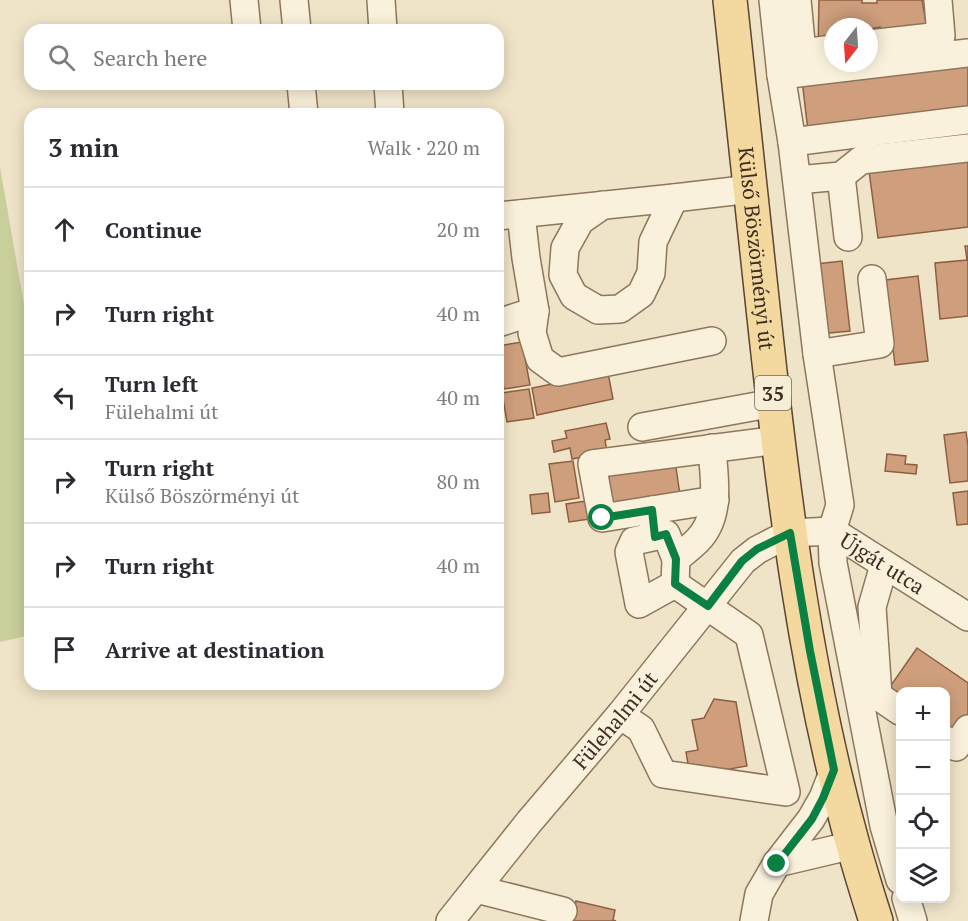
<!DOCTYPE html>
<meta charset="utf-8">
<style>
body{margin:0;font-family:"PT Serif",serif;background:#f2f2f3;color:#2b2b33}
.controls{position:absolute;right:18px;bottom:18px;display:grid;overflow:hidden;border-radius:12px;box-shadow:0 3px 15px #0003}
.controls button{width:54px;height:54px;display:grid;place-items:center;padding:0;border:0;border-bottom:2px solid #e1e1e2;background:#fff;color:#2b2b33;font:30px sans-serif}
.compass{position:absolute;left:824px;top:18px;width:54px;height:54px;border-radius:50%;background:#fff;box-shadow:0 3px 15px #0003;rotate:197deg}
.stop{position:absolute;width:18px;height:18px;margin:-14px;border:4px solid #0b8043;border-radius:50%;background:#fff}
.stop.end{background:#0b8043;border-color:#fff;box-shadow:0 2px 6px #0008}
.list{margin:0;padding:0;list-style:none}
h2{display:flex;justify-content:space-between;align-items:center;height:78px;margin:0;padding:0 24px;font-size:26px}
h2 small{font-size:20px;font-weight:400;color:#7c7c81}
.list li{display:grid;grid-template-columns:39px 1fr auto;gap:18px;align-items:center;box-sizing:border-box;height:84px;padding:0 24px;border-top:2px solid #e1e1e2}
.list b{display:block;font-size:22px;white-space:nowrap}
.list p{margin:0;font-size:20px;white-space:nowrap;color:#7c7c81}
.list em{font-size:20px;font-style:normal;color:#7c7c81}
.icon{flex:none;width:33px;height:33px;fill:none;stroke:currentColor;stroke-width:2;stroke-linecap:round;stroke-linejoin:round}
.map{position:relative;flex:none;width:968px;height:921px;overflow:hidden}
.search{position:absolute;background:#fff;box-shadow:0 3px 15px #0003;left:24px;top:24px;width:480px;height:66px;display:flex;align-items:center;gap:15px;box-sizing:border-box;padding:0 21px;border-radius:18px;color:#7c7c81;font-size:22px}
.panel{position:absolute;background:#fff;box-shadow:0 3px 15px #0003;left:24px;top:108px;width:480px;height:582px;border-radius:18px}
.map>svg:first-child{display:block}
.green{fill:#c9cf9b}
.building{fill:#cf9f7d;stroke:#8d5f41;stroke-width:1.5}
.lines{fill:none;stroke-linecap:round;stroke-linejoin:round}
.minor-casing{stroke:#8d765c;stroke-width:30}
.major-casing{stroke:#5b4430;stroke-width:36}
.minor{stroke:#faf1dc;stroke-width:27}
.major{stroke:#f3d9a0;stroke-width:33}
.route{stroke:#0b8043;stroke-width:8}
.labels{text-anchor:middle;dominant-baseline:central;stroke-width:4.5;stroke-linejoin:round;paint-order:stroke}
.shield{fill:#f7eed8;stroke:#756857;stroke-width:1.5}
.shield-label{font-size:20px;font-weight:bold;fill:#3d2e20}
.street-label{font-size:21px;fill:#3d2e20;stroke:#f7eed8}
</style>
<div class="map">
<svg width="968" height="921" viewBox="0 0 968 921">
<rect width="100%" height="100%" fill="#f0e4c8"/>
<polygon class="green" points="0,167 30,339 30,635 0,642"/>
<g class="building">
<polygon points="819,0 862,0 862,3 877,3 877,0 922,0 928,34 883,42 880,27 869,29 869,27 833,27 833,47 818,50"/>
<polygon points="968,61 968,113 808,131 802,80"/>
<polygon points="968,159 968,227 878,238 869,171"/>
<polygon points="965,246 968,246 968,316 940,319 935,263 967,260"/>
<polygon points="842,261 850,331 819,334 807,265"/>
<polygon points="918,276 928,361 895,365 885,280"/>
<polygon points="522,342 530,385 504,389 498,359 498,346"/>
<polygon points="608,373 613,399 537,415 532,388"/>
<polygon points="529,389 534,418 507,422 502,393"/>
<polygon points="606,423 610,439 605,440 607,452 572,459 570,448 554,452 552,441 567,438 565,431"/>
<polygon points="966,432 968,446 968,481 950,483 944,435"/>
<polygon points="887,454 906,456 905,464 917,465 916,474 885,471"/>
<polygon points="573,461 579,498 555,502 549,464"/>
<polygon points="675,461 680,495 606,508 602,478 610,476 610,471"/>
<polygon points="968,491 968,524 957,525 953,493"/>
<polygon points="548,493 550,512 532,514 530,495"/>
<polygon points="593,500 596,518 569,522 566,504"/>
<polygon points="917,648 968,683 968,717 954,737 946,731 946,692 900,692 900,700 887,691"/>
<polygon points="714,699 736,702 747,766 690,776 686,752 698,750 692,720 704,718"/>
<polygon points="576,901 615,910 613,920 616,921 572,921"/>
</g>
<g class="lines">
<g class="minor-casing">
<g id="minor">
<polyline points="244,0 247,30"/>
<polyline points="294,0 297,30"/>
<polyline points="381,0 383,30"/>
<polyline points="773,0 781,75 792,142 817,354 840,505 832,531 833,563 884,826 900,880"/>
<polyline points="797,0 802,53 833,49"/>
<polyline points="869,44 941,36 938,0"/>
<polyline points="781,75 968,53"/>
<polyline points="301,84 304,114"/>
<polyline points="388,84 390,114"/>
<polyline points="792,142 968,120"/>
<polyline points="841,176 848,237"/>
<polyline points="797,180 841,176 861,160 968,148"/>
<polyline points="603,205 580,221 565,248 563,275 574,296 598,310 620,309 641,294 651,273 653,242 674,198"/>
<polyline points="521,214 526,258 535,311 532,333 540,359 558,372 712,341"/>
<polyline points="498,216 674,198 751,189"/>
<polyline points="498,323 535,311"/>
<polyline points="817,354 880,344 872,279"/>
<polyline points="642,427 774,403"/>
<polyline points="652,510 602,518 592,464 778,440"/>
<polyline points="654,526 652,510 715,500"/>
<polyline points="884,565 872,607 878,696 900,711"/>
<polyline points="675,584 639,604 629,552 634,541 666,534 676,559"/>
<path d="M 620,715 L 641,729 L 663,774 L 786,792 L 749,635 L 675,584 L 676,559 C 683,553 691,547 697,541 C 722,516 714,480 712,448"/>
<polyline points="946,740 956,747 968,729"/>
<polyline points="777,863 853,845"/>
<polyline points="476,889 563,911"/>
<polyline points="906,898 913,921"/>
<path id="s1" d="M 450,921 L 529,822 L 620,715 L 743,561 L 757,550 L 790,533 L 832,531 L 968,617"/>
<polyline points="754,921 759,894 777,863 811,819 823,798 834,770"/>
</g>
</g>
<g class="major-casing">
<g id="major">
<path id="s2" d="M 730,0 C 742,106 753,212 764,317 C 783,494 805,673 853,845 C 860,870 868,896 876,921"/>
</g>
</g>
<use href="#minor" class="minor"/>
<use href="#major" class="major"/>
</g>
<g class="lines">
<polyline class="route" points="602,518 652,510 655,537 666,534 676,559 675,584 708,606 742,561 757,549 790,533 810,651 834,770 823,798 812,819 777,864"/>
</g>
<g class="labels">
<rect class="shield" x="755" y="376" width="36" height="34" rx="4.5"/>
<g class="shield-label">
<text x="773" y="393">35</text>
</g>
<g class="street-label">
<text stroke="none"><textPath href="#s2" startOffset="250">Külső Böszörményi út</textPath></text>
<text stroke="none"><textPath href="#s1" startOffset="621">Újgát utca</textPath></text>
<text stroke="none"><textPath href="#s1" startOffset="260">Fülehalmi út</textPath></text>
</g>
</g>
</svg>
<div class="controls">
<button>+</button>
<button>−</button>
<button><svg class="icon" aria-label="locate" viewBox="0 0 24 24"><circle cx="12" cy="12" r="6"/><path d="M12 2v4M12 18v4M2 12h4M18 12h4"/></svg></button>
<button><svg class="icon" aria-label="layers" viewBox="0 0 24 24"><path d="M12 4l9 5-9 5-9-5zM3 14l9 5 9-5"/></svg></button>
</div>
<svg class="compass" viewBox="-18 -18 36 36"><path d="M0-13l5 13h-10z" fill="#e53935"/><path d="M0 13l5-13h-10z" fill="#7c7c81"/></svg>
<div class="stop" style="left:602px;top:518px"></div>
<div class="stop end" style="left:777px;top:864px"></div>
<div class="search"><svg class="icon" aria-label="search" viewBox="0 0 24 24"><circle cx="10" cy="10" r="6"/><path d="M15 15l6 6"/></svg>Search here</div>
<section class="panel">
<h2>3 min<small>Walk · 220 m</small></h2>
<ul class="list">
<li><svg class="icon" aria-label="ahead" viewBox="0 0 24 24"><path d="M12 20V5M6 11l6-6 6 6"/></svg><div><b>Continue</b></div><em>20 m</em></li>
<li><svg class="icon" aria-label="right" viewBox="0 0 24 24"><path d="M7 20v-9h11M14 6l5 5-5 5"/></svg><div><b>Turn right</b></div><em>40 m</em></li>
<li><svg class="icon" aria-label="left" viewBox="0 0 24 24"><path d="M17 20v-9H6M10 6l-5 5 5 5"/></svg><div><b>Turn left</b><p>Fülehalmi út</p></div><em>40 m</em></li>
<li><svg class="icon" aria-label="right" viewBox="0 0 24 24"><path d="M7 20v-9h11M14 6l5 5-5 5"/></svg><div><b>Turn right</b><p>Külső Böszörményi út</p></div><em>80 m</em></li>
<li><svg class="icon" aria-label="right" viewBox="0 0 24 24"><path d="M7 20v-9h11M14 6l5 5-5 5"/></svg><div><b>Turn right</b></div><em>40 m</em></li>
<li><svg class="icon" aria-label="arrive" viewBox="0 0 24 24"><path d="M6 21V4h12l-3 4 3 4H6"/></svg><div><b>Arrive at destination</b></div></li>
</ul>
</section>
</div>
